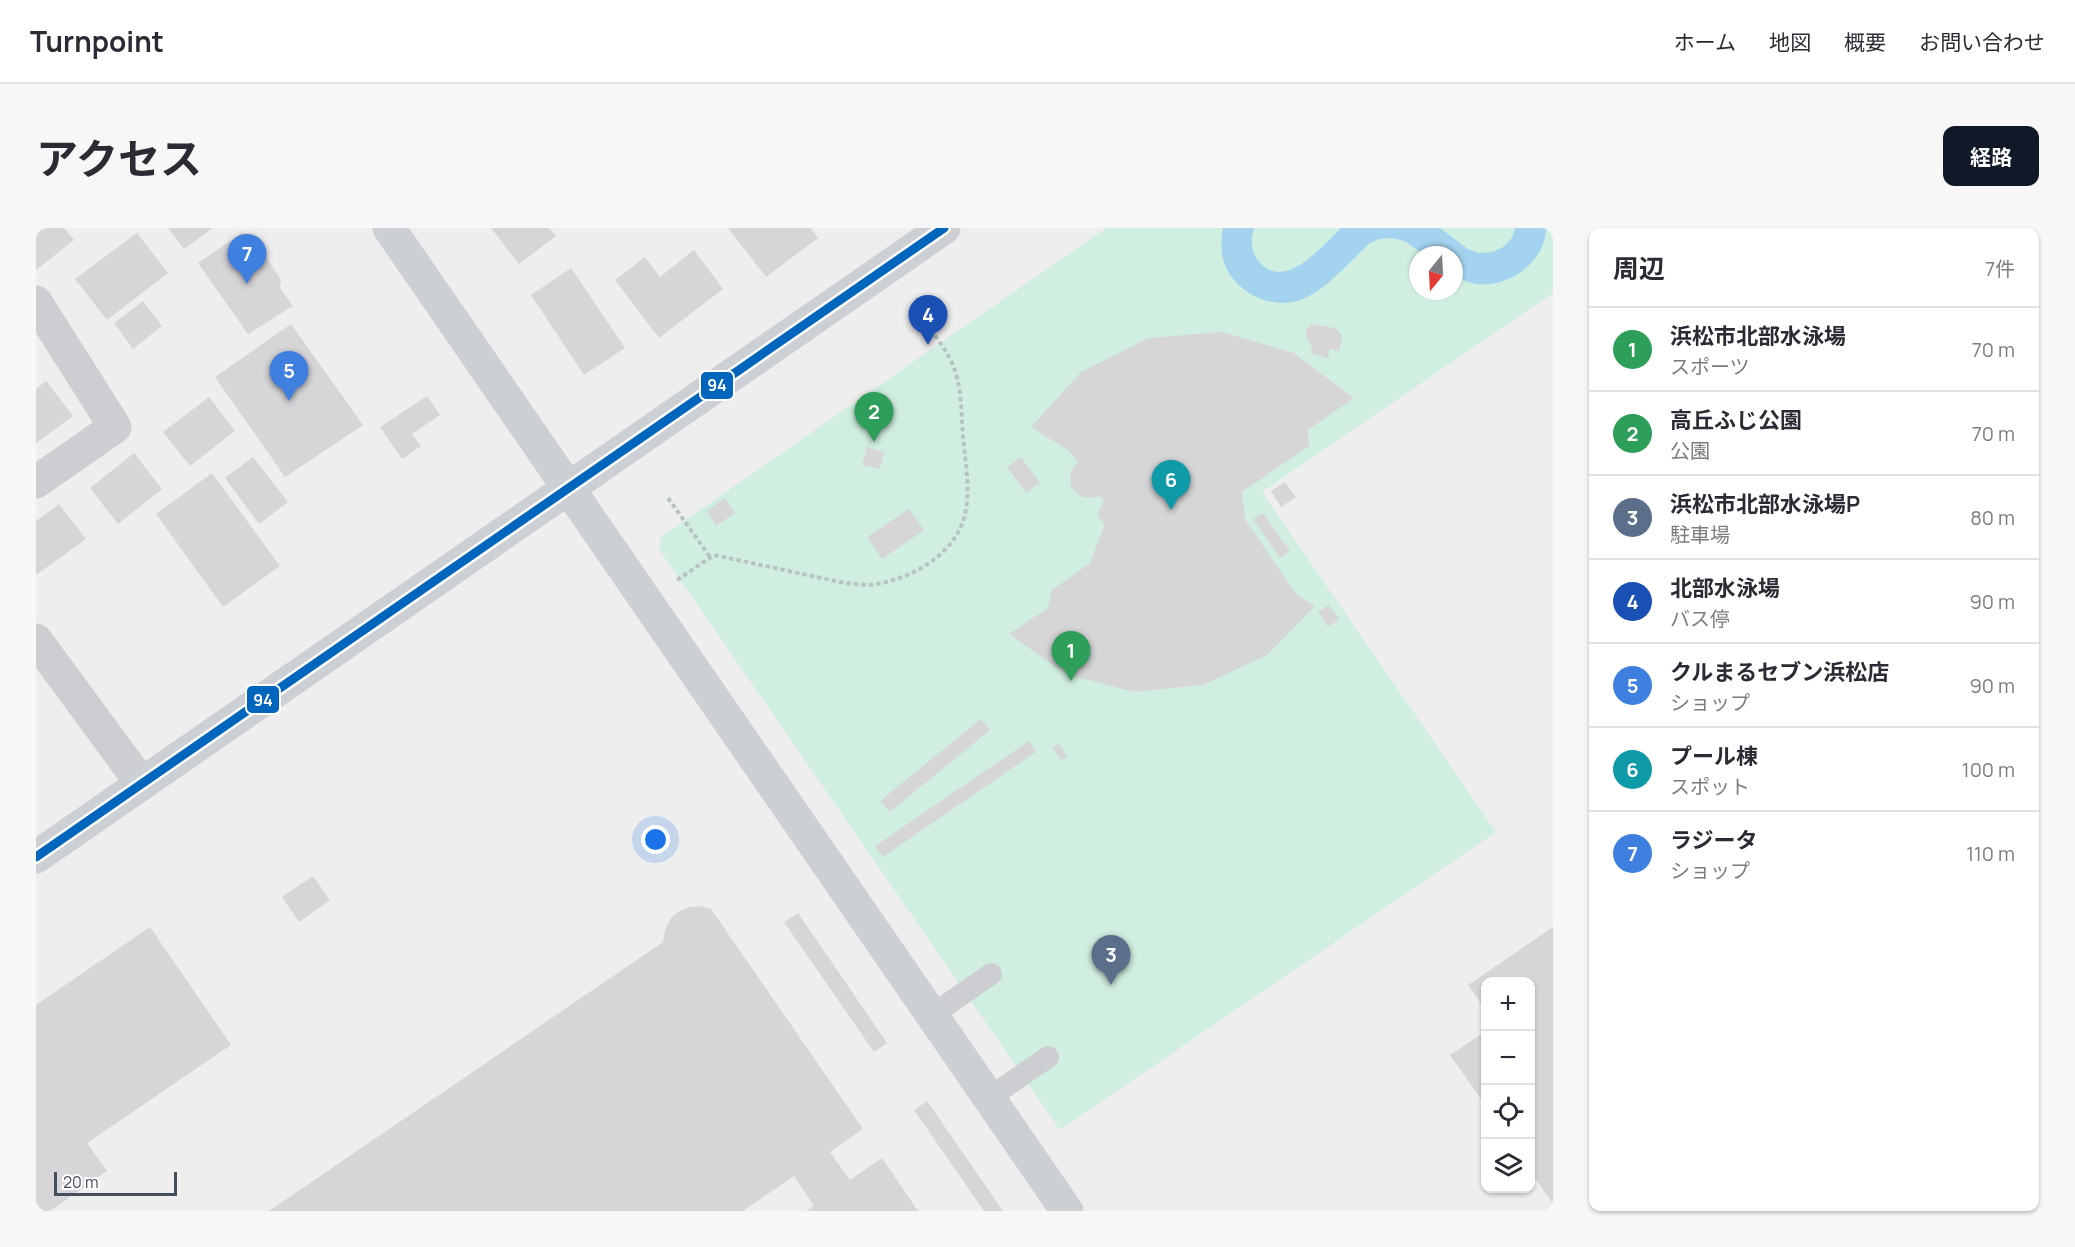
<!DOCTYPE html>
<html lang="ja">
<meta charset="utf-8">
<style>
body{margin:0;font-family:Manrope,"Noto Sans JP",sans-serif;background:#f7f7f7;color:#2b2b33}
.controls{position:absolute;right:18px;bottom:18px;display:grid;overflow:hidden;border-radius:12px;box-shadow:0 2px 4px #0004}
.controls button{width:54px;height:54px;display:grid;place-items:center;padding:0;border:0;border-bottom:2px solid #e1e1e2;background:#fff;color:#2b2b33;font:30px sans-serif}
.compass{position:absolute;left:1373px;top:18px;width:54px;height:54px;border-radius:50%;background:#fff;box-shadow:0 2px 4px #0004;rotate:198deg}
.scale{position:absolute;left:18px;bottom:15px;width:123px;box-sizing:border-box;padding-left:6px;border:3px solid #444d5b;border-top:0;font-size:16px;line-height:21px;white-space:nowrap;color:#444d5b;-webkit-text-stroke:4px #fff;paint-order:stroke}
.you{position:absolute;left:620px;top:612px;width:21px;height:21px;margin:-15px;border:4px solid #fff;border-radius:50%;background:#1a73e8;box-shadow:0 0 0 9px #1a73e833}
.badge{display:grid;place-items:center;width:39px;height:39px;border-radius:50%;background:#111827;color:#fff;font-size:20px;font-weight:700}
.pin{position:absolute;translate:-50% -50px;filter:drop-shadow(0 2px 3px #0008)}
.pin::after{content:'';position:absolute;top:32px;width:21px;height:18px;background:inherit;clip-path:polygon(0 0,100% 0,50% 100%)}
.list{margin:0;padding:0;list-style:none}
h2{display:flex;justify-content:space-between;align-items:center;height:78px;margin:0;padding:0 24px;font-size:26px}
h2 small{font-size:20px;font-weight:400;color:#7c7c81}
.list li{display:grid;grid-template-columns:39px 1fr auto;gap:18px;align-items:center;box-sizing:border-box;height:84px;padding:0 24px;border-top:2px solid #e1e1e2}
.list b{display:block;font-size:22px;white-space:nowrap}
.list p{margin:0;font-size:20px;white-space:nowrap;color:#7c7c81}
.list em{font-size:20px;font-style:normal;color:#7c7c81}
.icon{flex:none;width:33px;height:33px;fill:none;stroke:currentColor;stroke-width:2;stroke-linecap:round;stroke-linejoin:round}
.map{position:relative;flex:none;width:1517px;height:983px;overflow:hidden;border-radius:12px}
header{display:flex;align-items:center;gap:36px;box-sizing:border-box;height:84px;padding:0 30px;background:#fff;border-bottom:2px solid #e1e1e2}
header strong{font-size:28px}
nav{display:flex;gap:33px;margin-inline-start:auto;font-size:21px}
.intro{display:flex;align-items:center;justify-content:space-between;box-sizing:border-box;height:144px;padding:0 36px}
h1{margin:0;font-size:42px}
.button{padding:15px 27px;border-radius:12px;background:#111827;color:#fff;font-size:21px;font-weight:700}
main{display:flex;gap:36px;padding:0 36px}
aside{flex:1;background:#fff;border-radius:12px;box-shadow:0 2px 4px #0004}
.map>svg:first-child{display:block}
.green{fill:#d1efe1;fill-rule:evenodd}
.water{fill:#a4d3ef}
.building{fill:#d6d6d8}
.lines{fill:none;stroke-linecap:round;stroke-linejoin:round}
.path{stroke:#b7c4c2;stroke-width:4;stroke-dasharray:4.5 3;stroke-linecap:butt}
.lane{stroke:#ccced1;stroke-width:22}
.street{stroke:#ccced1;stroke-width:33}
.secondary{stroke:#cccfd3;stroke-width:33}
.bus-1-casing{stroke:#fff;stroke-width:14}
.bus-1{stroke:#0065bd;stroke-width:9}
.line-badge{stroke:#fff;stroke-width:2}
.badge-label{font-size:16px;text-anchor:middle;font-weight:bold;fill:#fff}
</style>
<header>
<strong>Turnpoint</strong>
<nav><a>ホーム</a><a>地図</a><a>概要</a><a>お問い合わせ</a></nav>
</header>
<div class="intro"><h1>アクセス</h1><a class="button">経路</a></div>
<main>
<div class="map">
<svg width="1517" height="983" viewBox="0 0 1517 983">
<rect width="100%" height="100%" fill="#efeeee"/>
<path class="green" d="M 1070,0 L 1517,0 L 1517,65 L 1226,264 L 1460,604 L 1024,902 L 623,321 L 625,309 ZM 1382,27 L 1418,27 L 1418,63 L 1382,63 Z"/>
<path class="water" d="M 1187,0 L 1219,0 C 1214,10 1215,22 1221,31 C 1247,67 1286,18 1305,0 L 1404,0 L 1432,21 L 1444,25 L 1456,24 L 1467,19 L 1476,10 L 1479,0 L 1510,0 C 1510,34 1472,60 1441,56 C 1433,55 1425,51 1418,48 L 1418,27 L 1389,27 L 1368,13 L 1356,10 L 1344,11 L 1334,15 C 1314,33 1287,66 1261,73 C 1233,81 1200,64 1189,37 C 1184,25 1185,12 1187,0 Z"/>
<g class="building">
<polygon points="0,0 28,0 38,12 0,42"/>
<polygon points="132,0 177,0 148,21"/>
<polygon points="455,0 513,0 520,8 483,36"/>
<polygon points="692,0 775,0 782,10 730,49"/>
<polygon points="101,5 132,45 71,92 39,51"/>
<polygon points="206,5 217,20 226,22 245,52 244,60 257,78 212,106 162,35"/>
<polygon points="658,22 687,61 623,110 579,52 609,29 624,49"/>
<polygon points="535,40 589,120 548,147 495,67"/>
<polygon points="107,73 126,98 97,121 78,95"/>
<polygon points="255,96 327,197 249,249 179,149"/>
<polygon points="1276,96 1299,100 1303,104 1306,108 1303,123 1294,121 1292,130 1274,125 1276,117 1272,113 1269,103"/>
<polygon points="1186,104 1258,125 1318,170 1272,202 1273,218 1206,264 1209,291 1260,366 1279,378 1231,427 1167,457 1098,464 1030,446 973,406 1012,380 1016,362 1054,335 1069,296 1064,291 1062,285 1068,273 1064,268 1056,270 1047,269 1040,265 1035,258 1034,249 1036,241 1042,234 1033,223 995,199 1045,144 1112,110"/>
<polygon points="10,153 37,188 0,215 0,161"/>
<polygon points="391,168 404,187 376,206 385,218 366,231 344,199"/>
<polygon points="173,169 199,203 154,238 127,204"/>
<polygon points="831,219 848,224 844,241 826,237"/>
<polygon points="98,225 126,261 82,296 54,260"/>
<polygon points="217,229 252,274 223,296 189,250"/>
<polygon points="985,229 1004,255 990,265 971,239"/>
<polygon points="176,245 244,338 187,379 120,286"/>
<polygon points="1249,254 1260,269 1245,279 1235,263"/>
<polygon points="689,270 699,285 680,298 671,283"/>
<polygon points="23,276 50,311 0,347 0,293"/>
<polygon points="873,281 888,302 846,331 831,309"/>
<polygon points="1227,285 1254,323 1244,330 1217,291"/>
<polygon points="1293,377 1303,391 1292,399 1282,384"/>
<polygon points="945,491 954,502 854,584 844,573"/>
<polygon points="993,513 1000,524 847,629 839,618"/>
<polygon points="1023,515 1031,528 1025,532 1016,520"/>
<polygon points="277,648 294,672 263,694 246,669"/>
<polygon points="664,678 675,681 827,901 794,924 814,952 846,930 882,983 770,983 778,978 758,948 707,983 233,983 627,714 629,702 634,691 642,684 653,679"/>
<polygon points="762,685 851,815 838,824 748,694"/>
<polygon points="114,699 195,817 51,915 71,943 14,983 0,983 0,777"/>
<polygon points="1517,699 1517,976 1494,943 1494,754 1450,754 1450,783 1432,757"/>
<polygon points="1450,803 1450,878 1414,827"/>
<polygon points="891,873 967,983 948,983 878,882"/>
</g>
<g class="lines">
<g class="path">
<polyline points="632,270 674,329"/>
<path d="M 641,352 L 678,327 L 804,354 C 816,356 828,358 841,356 C 880,349 924,323 930,281 C 934,257 929,231 927,208 C 925,184 926,157 916,135 C 909,120 898,106 888,93"/>
</g>
<g class="lane">
<polyline points="896,787 955,746"/>
<polyline points="953,870 1012,829"/>
</g>
<g class="street">
<polyline points="0,74 79,199 0,254"/>
<polyline points="0,412 106,556"/>
</g>
<g class="secondary">
<polyline points="353,0 1031,983"/>
<polyline points="0,629 908,0"/>
</g>
<g class="bus-1-casing">
<polyline id="bus-1" points="0,629 908,0"/>
</g>
<use href="#bus-1" class="bus-1"/>
</g>
<g class="line-badge">
<rect x="664" y="143" width="34" height="29" rx="6" fill="#0065bd"/>
<rect x="210" y="457" width="34" height="29" rx="6" fill="#0065bd"/>
</g>
<g class="badge-label">
<text x="681" y="163">94</text>
<text x="227" y="478">94</text>
</g>
</svg>
<div class="controls">
<button>+</button>
<button>−</button>
<button><svg class="icon" aria-label="locate" viewBox="0 0 24 24"><circle cx="12" cy="12" r="6"/><path d="M12 2v4M12 18v4M2 12h4M18 12h4"/></svg></button>
<button><svg class="icon" aria-label="layers" viewBox="0 0 24 24"><path d="M12 4l9 5-9 5-9-5zM3 14l9 5 9-5"/></svg></button>
</div>
<svg class="compass" viewBox="-18 -18 36 36"><path d="M0-13l5 13h-10z" fill="#e53935"/><path d="M0 13l5-13h-10z" fill="#7c7c81"/></svg>
<div class="scale">20 m</div>
<div class="you"></div>
<div class="pin badge" style="left:1035px;top:453px;background:#2e9e5b">1</div>
<div class="pin badge" style="left:838px;top:214px;background:#2e9e5b">2</div>
<div class="pin badge" style="left:1075px;top:757px;background:#5c6f8a">3</div>
<div class="pin badge" style="left:892px;top:117px;background:#1a4fb4">4</div>
<div class="pin badge" style="left:253px;top:173px;background:#3f7fe0">5</div>
<div class="pin badge" style="left:1135px;top:282px;background:#0f9aa8">6</div>
<div class="pin badge" style="left:211px;top:56px;background:#3f7fe0">7</div>
</div>
<aside>
<h2>周辺<small>7件</small></h2>
<ul class="list">
<li><span class="badge" style="background:#2e9e5b">1</span><div><b>浜松市北部水泳場</b><p>スポーツ</p></div><em>70 m</em></li>
<li><span class="badge" style="background:#2e9e5b">2</span><div><b>高丘ふじ公園</b><p>公園</p></div><em>70 m</em></li>
<li><span class="badge" style="background:#5c6f8a">3</span><div><b>浜松市北部水泳場P</b><p>駐車場</p></div><em>80 m</em></li>
<li><span class="badge" style="background:#1a4fb4">4</span><div><b>北部水泳場</b><p>バス停</p></div><em>90 m</em></li>
<li><span class="badge" style="background:#3f7fe0">5</span><div><b>クルまるセブン浜松店</b><p>ショップ</p></div><em>90 m</em></li>
<li><span class="badge" style="background:#0f9aa8">6</span><div><b>プール棟</b><p>スポット</p></div><em>100 m</em></li>
<li><span class="badge" style="background:#3f7fe0">7</span><div><b>ラジータ</b><p>ショップ</p></div><em>110 m</em></li>
</ul>
</aside>
</main>
